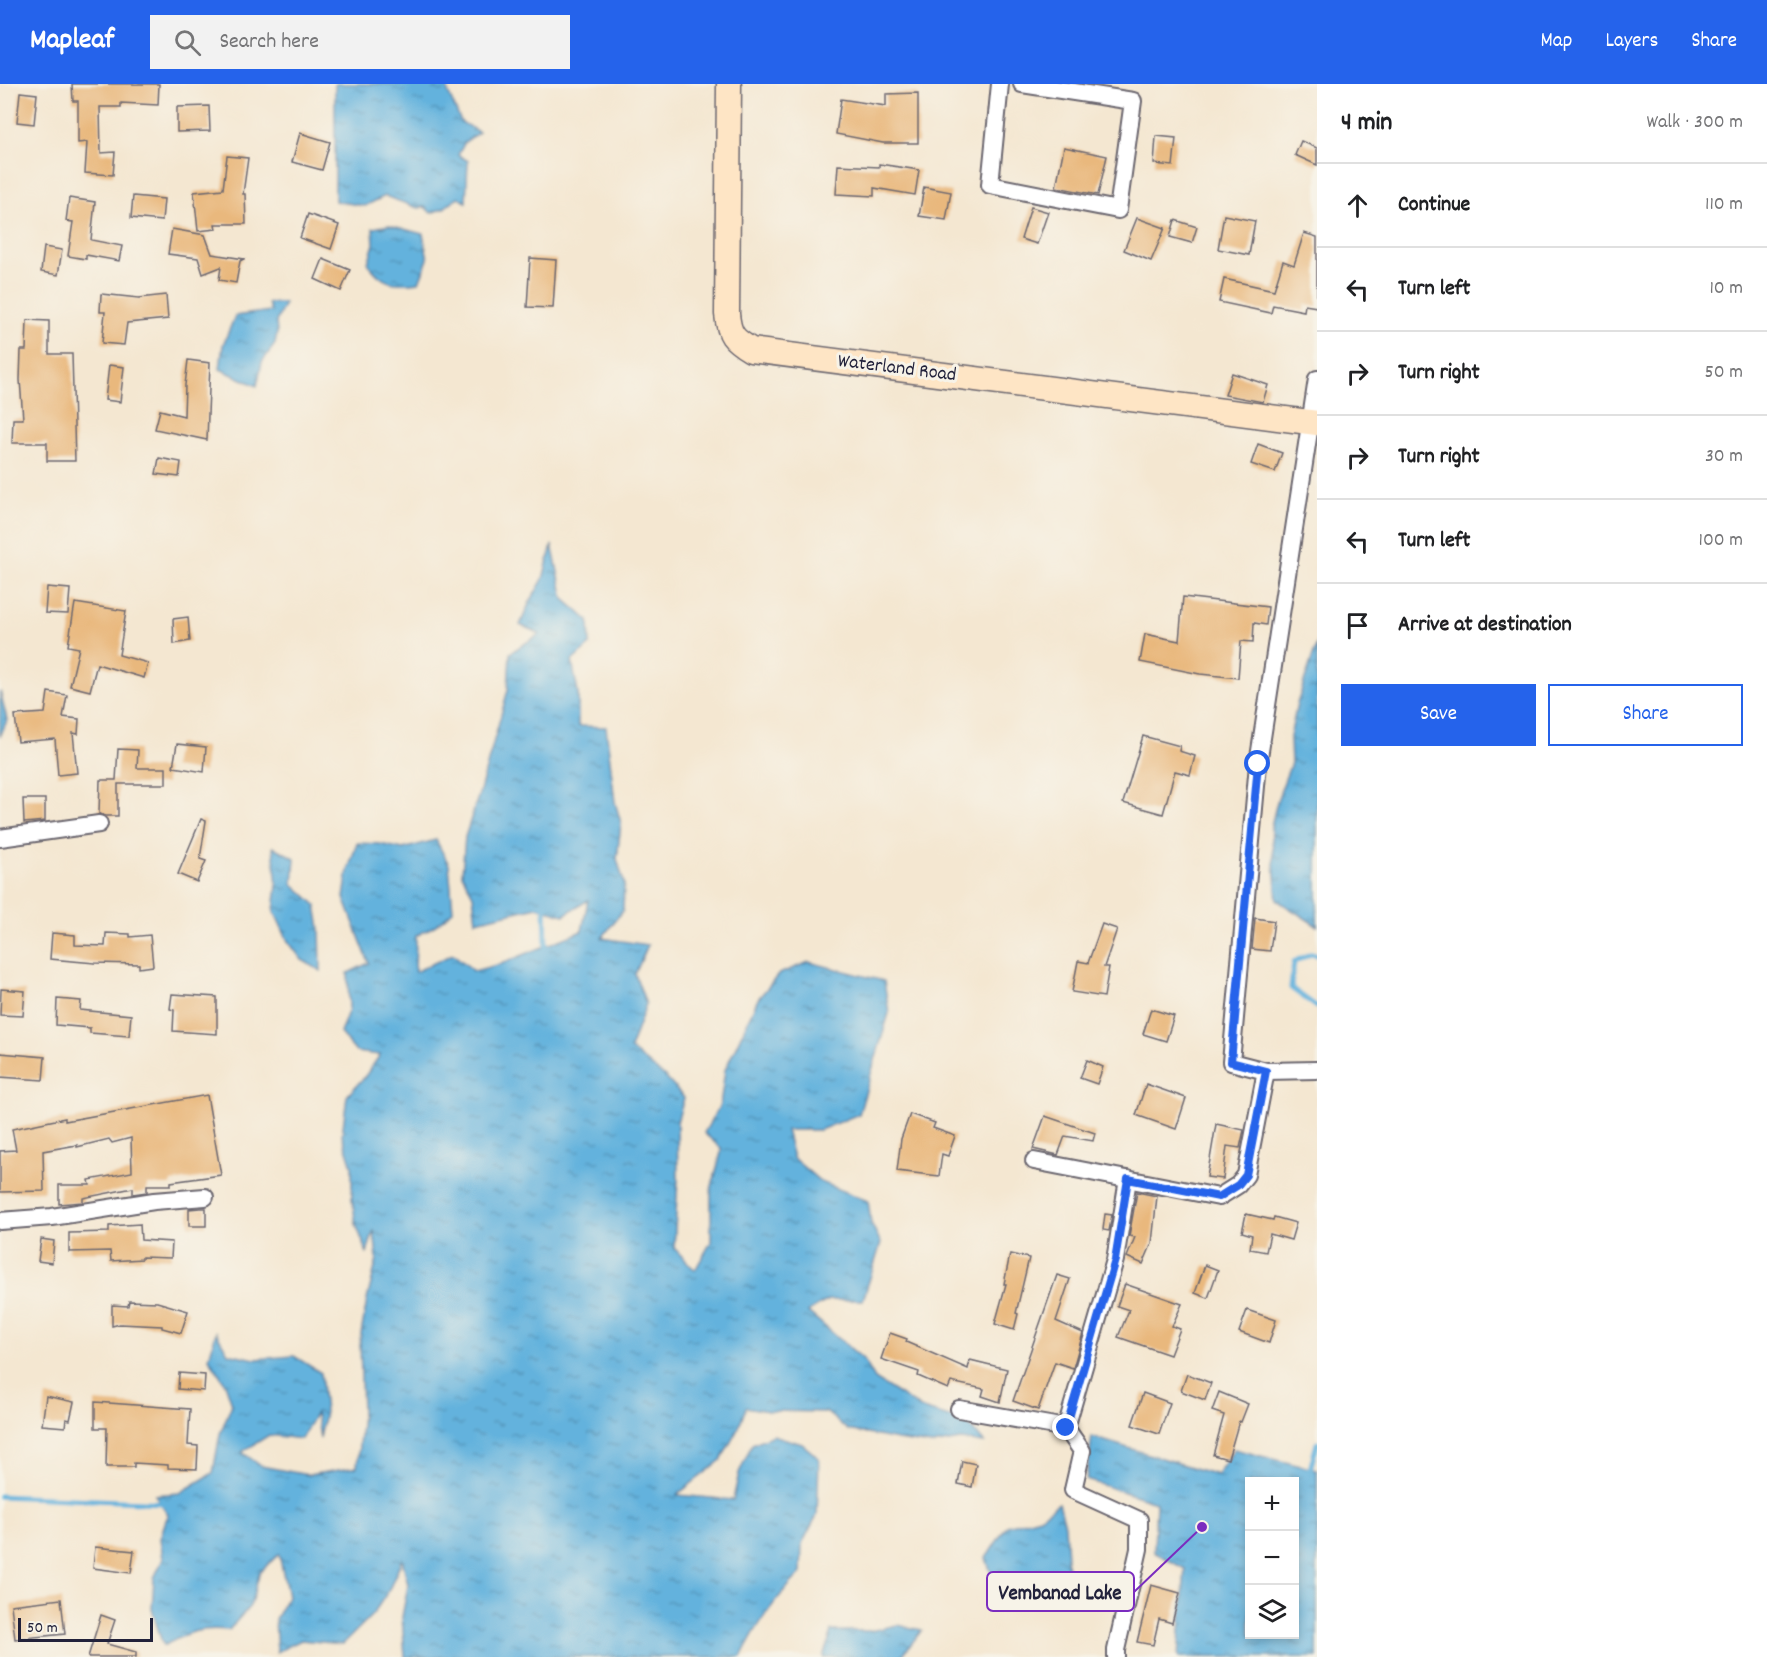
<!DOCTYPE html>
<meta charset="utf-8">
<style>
body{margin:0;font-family:Dekko,sans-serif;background:#f2f2f2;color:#202124}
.controls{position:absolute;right:18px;bottom:18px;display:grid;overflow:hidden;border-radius:0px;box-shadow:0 3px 9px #0003}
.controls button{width:54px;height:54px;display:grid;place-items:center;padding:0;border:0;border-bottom:2px solid #e0e0e0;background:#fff;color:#202124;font:30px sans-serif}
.scale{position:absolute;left:18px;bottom:15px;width:135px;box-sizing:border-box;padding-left:6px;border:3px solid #22223b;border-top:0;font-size:16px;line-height:21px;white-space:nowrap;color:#22223b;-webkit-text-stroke:4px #f7f3e8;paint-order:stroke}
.stop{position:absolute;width:18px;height:18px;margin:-14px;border:4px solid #2563eb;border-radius:50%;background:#fff}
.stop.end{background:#2563eb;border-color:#fff;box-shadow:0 2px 6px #0008}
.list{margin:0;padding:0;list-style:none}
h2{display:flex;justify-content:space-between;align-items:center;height:78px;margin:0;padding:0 24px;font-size:26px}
h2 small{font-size:20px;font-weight:400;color:#757577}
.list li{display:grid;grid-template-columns:39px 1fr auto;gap:18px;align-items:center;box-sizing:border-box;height:84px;padding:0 24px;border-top:2px solid #e0e0e0}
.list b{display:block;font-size:22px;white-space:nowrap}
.list em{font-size:20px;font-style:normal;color:#757577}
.actions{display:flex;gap:12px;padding:18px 24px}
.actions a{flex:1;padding:14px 0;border:2px solid #2563eb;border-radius:0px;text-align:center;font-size:21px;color:#2563eb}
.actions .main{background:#2563eb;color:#fff}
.icon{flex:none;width:33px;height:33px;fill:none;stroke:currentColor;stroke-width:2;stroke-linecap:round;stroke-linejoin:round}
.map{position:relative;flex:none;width:1317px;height:1573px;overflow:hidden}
header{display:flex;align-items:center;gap:36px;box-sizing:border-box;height:84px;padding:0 30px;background:#2563eb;color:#fff}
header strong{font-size:28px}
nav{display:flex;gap:33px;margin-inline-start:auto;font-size:21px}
.search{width:420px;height:54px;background:#f2f2f2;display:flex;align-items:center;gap:15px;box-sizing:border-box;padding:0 21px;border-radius:0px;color:#757577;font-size:22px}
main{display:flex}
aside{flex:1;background:#fff}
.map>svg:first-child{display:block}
.water{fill:url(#water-ripples);stroke:#426a8c;stroke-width:1.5;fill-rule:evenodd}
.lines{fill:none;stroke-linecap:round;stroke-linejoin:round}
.stream{stroke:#63b2dd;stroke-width:5}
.building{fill:#e9b87d}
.minor-casing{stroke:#6c6770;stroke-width:20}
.secondary-casing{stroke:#6c6770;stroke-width:27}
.minor{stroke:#fff;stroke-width:16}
.secondary{stroke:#fee5c5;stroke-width:24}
.route{stroke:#2563eb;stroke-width:8}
.labels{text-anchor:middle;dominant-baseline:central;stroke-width:6;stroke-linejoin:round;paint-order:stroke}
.street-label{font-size:20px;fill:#22223b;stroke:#f7f3e8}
.leader{fill:none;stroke:#7b2cbf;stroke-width:2}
.callout-dot{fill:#7b2cbf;stroke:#f7f3e8;stroke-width:2}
.callout{fill:#f7f3e8;stroke:#7b2cbf;stroke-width:2}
.callout-label{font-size:21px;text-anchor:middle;font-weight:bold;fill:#22223b}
</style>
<header>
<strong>Mapleaf</strong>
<div class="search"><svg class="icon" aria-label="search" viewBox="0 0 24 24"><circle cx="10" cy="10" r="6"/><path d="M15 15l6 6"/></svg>Search here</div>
<nav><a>Map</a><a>Layers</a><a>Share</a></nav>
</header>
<main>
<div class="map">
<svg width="1317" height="1573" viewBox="0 0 1317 1573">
<defs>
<pattern id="water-ripples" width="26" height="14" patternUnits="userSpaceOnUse" patternTransform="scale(1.5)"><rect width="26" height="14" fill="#63b2dd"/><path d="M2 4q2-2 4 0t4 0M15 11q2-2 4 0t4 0" fill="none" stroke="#5190b4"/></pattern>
</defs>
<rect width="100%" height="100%" fill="#f7f3e8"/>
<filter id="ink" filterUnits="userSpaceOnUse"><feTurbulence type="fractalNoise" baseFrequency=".0167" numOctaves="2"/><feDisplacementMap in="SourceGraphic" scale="12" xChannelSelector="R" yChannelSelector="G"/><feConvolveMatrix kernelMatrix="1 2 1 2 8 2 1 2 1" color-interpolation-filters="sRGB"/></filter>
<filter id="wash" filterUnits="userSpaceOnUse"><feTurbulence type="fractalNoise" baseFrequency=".008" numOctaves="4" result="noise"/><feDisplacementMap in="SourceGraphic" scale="24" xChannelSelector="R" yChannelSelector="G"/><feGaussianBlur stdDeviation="1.35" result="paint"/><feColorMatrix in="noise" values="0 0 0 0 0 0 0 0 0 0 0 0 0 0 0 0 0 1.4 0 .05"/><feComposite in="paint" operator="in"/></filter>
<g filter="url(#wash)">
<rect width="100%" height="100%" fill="#f4e7d1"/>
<g class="water">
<polygon points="335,0 447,0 448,8 461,38 479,48 465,58 458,71 468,77 466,118 458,113 444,124 431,129 425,123 418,124 385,112 365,122 335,117"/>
<path d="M 389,141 L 423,150 L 428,175 L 419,198 C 393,201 383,201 368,179 L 374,160 L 373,144 Z"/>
<polygon points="268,219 285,219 276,238 277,249 275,260 262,278 257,302 220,285 223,261 235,232 271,227"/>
<path d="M 552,461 L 564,515 L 589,537 L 590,561 L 572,577 L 578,609 L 578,642 L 606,643 L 615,718 L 621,739 L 617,775 L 624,799 L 623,826 L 602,854 L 648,861 L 635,890 L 646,920 L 630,965 L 666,994 L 684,1014 L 677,1038 L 678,1095 L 674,1164 L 695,1186 L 711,1158 L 711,1106 L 722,1065 L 704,1049 L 720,1021 L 725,986 L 758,915 L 779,890 L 809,878 L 884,897 L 889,929 L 859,1030 L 820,1046 L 786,1046 L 793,1074 L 821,1098 L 868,1117 L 871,1139 L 881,1159 L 863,1216 L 828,1216 L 808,1228 L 864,1276 L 875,1295 L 922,1325 L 966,1338 L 985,1359 L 960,1356 L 932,1361 L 897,1356 L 848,1346 L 826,1328 L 768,1327 L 746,1323 L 739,1343 L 721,1376 L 677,1411 L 733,1416 L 739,1389 L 752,1360 L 773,1351 L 802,1360 L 819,1374 L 817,1431 L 802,1460 L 801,1489 C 774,1516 758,1539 741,1573 L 405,1573 L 402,1533 L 408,1501 L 402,1475 L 389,1506 L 373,1530 L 343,1560 L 301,1556 L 277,1568 L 275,1535 L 288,1512 L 279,1470 L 260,1488 L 250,1522 L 229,1546 C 198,1543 190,1548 163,1562 L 152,1525 L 154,1494 L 163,1475 L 160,1454 L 168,1430 L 155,1411 L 180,1409 L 213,1389 L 220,1350 L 232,1320 L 225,1299 L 209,1274 L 216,1248 L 228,1269 L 255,1275 L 294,1272 L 321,1289 L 325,1328 L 320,1354 L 316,1329 L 301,1355 L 269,1351 L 242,1368 L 261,1382 L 308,1391 L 357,1383 L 362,1329 L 360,1256 L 367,1216 L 377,1175 L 374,1146 L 367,1169 L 356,1140 L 352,1115 L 352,1082 L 342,1051 L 347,1012 L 366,991 L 380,971 L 356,968 L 340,949 L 349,925 L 348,889 L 369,879 L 344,814 L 348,786 L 357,759 L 380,760 L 403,765 L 436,756 L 449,781 L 453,827 L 436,841 L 416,852 L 415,888 L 453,870 L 474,887 L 501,880 L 582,847 L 588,816 L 564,831 L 537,823 L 476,837 L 473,811 L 462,790 L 465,753 L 479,710 L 508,606 L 510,569 L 540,550 L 520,541 L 529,520 L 543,495 Z"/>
<polygon points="1317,559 1317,842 1277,816 1271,742 1278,714 1291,679 1290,653 1297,620"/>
<polygon points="0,607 7,636 0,653"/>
<polygon points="273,763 295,774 293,800 316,821 320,845 321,887 302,876 288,857 274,827 277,801"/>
<path d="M 1092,1353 L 1217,1391 L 1234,1365 L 1317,1386 L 1317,1573 L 1178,1573 L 1185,1485 L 1154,1468 L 1156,1418 L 1086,1396 ZM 1250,1398 L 1294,1398 L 1294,1550 L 1250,1550 Z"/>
<polygon points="1059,1419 1065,1441 1068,1492 1041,1508 995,1501 986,1474 1007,1442 1040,1433"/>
<polygon points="897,1541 922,1546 901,1573 823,1573 832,1547 870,1547"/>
</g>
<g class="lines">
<g class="stream">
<polyline points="545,818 546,869"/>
<polyline points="1317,871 1310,870 1294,878 1291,904 1317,923"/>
<polyline points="1309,1389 1317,1359"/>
<polyline points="0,1412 166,1419"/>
</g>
</g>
<g id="blocks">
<g class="building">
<polygon points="72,0 159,0 158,21 121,19 121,23 100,23 101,69 115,68 113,91 85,89 87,58 78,59 78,17 73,17"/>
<polygon points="20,8 37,10 34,40 17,38"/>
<polygon points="918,9 918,59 883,59 836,50 841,15 886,22 886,10"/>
<polygon points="209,22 210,47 177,48 177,23"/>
<polygon points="300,49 330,58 322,86 292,78"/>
<polygon points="1156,52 1176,54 1173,82 1154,80"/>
<polygon points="1301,57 1317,64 1317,81 1295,71"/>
<polygon points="1064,63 1107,72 1098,111 1056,103"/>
<polygon points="227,72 248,74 243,110 245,110 246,140 215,140 216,145 198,147 194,108 223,105"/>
<polygon points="879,80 919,86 915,111 874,104 874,112 836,110 838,81 879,83"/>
<polygon points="924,103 951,108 946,136 919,132"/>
<polygon points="133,112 164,115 162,137 131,134"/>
<polygon points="69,114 95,118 91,156 122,162 119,177 86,171 86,175 68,172 73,138 66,137"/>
<polygon points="1031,123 1048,128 1037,160 1021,155"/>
<polygon points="308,130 339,141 331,165 300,154"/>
<polygon points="1224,131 1255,137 1249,171 1218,165"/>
<polygon points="1137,134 1165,144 1151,177 1124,166"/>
<polygon points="1175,136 1197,143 1192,159 1170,153"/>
<polygon points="172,145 205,151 212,170 244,175 240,177 236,199 219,196 221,183 203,190 198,174 168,170"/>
<polygon points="1304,149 1317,153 1317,223 1305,221 1304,227 1273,221 1271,229 1219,218 1224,195 1274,206 1283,177 1294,181"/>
<polygon points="44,163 62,166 58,191 41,188"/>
<polygon points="530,174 556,176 553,224 527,223"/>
<polygon points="323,175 350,186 341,207 315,195"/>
<polygon points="101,210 139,214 166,211 168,235 127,239 124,261 102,259 105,228 100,228"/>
<polygon points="27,236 49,237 49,270 72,270 75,377 47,377 47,359 12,359 13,335 23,335 20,296 21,266 26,266"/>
<polygon points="188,276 210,279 207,356 155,345 160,326 184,332 185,301"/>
<polygon points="109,281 124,283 120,318 105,316"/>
<polygon points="1232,289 1268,301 1263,318 1225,311"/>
<polygon points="1258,360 1282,369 1275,388 1251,380"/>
<polygon points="159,374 181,378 179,393 156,390"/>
<polygon points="47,503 70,505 68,530 45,529"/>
<polygon points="1183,513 1268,523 1266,541 1254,539 1253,558 1241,557 1238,594 1200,590 1140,578 1145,550 1179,557"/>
<polygon points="75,519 126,527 119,571 148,579 144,594 97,580 90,607 70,602 79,564 68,562"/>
<polygon points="188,533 190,557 174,560 173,535"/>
<polygon points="48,608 67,611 63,633 79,635 78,650 73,649 77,689 58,691 55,655 18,658 15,631 45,629"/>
<polygon points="1143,652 1180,662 1179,667 1195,672 1190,691 1175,687 1163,730 1123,719"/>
<polygon points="177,660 206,663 204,688 173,683"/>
<polygon points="118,665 138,666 137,684 166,684 166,700 118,700 118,732 106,732 99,730 100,696 116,696"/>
<polygon points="23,715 45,715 45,737 24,739"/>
<polygon points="201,735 206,737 200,775 206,777 197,798 178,790"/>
<polygon points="1255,834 1274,837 1270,867 1252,865"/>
<polygon points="1102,840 1117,845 1104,883 1109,883 1104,913 1072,908 1078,877 1088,879"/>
<polygon points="52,849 75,851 75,861 105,862 106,849 130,850 130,853 150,851 153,882 139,884 139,880 95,879 50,875"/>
<polygon points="1,905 25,907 23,932 0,931"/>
<polygon points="172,910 217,913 217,950 173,947 174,926 170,925"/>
<polygon points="57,915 81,917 80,926 131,931 129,952 90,949 90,944 56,941"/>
<polygon points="1151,925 1174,932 1166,957 1143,950"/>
<polygon points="0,969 45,973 43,996 0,993"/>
<polygon points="1087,976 1103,983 1097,1000 1080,994"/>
<polygon points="1146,1000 1186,1014 1176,1045 1136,1031"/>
<polygon points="207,1011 221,1091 171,1098 171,1101 147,1101 147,1108 133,1110 133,1104 83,1114 83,1118 59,1120 59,1101 90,1101 89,1096 132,1088 131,1054 112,1059 109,1055 77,1063 77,1061 43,1067 44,1107 0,1108 0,1067 16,1066 12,1045 65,1034 65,1037"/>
<polygon points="910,1030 935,1039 933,1044 955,1052 948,1072 942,1070 939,1092 897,1087 901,1055"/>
<polygon points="1045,1032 1095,1049 1093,1057 1065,1052 1058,1071 1033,1065"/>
<polygon points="1216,1040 1244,1046 1240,1064 1227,1062 1223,1095 1207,1093"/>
<polygon points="1137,1108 1157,1112 1152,1159 1143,1180 1127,1173 1135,1153 1129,1152"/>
<polygon points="200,1124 206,1124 206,1142 189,1142 189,1125"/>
<polygon points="1105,1130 1112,1131 1109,1147 1103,1146"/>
<polygon points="1246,1130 1273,1136 1274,1133 1296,1139 1291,1156 1270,1150 1266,1168 1250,1165 1252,1151 1242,1148"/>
<polygon points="140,1140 141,1156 172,1158 171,1174 142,1173 142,1175 111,1177 110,1167 69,1168 69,1149 109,1148 109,1142"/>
<polygon points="41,1155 54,1157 52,1179 38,1177"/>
<polygon points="1010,1170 1029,1174 1016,1229 1018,1230 1014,1246 995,1240 1006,1200 1004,1200"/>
<polygon points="1205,1181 1218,1186 1208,1214 1195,1209"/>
<polygon points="1057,1191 1070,1195 1056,1237 1083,1249 1073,1284 1055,1278 1038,1326 1013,1317"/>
<polygon points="1125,1200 1182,1220 1172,1242 1180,1245 1170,1271 1118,1253 1129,1226 1117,1222"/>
<polygon points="129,1217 157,1218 188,1227 181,1249 162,1244 162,1242 120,1240 112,1242 112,1221 128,1222"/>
<polygon points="1247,1226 1276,1236 1269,1259 1239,1248"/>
<polygon points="890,1249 907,1255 906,1258 968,1285 970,1276 1007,1285 1000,1318 982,1312 984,1305 951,1298 948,1305 918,1292 919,1288 881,1275"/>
<polygon points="179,1289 205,1291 204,1307 178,1305"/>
<polygon points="1187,1290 1211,1299 1205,1316 1181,1307"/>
<polygon points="1219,1308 1248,1320 1241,1338 1239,1337 1228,1375 1213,1371 1224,1331 1212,1327"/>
<polygon points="1143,1309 1170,1319 1159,1350 1132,1341"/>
<polygon points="46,1312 74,1318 70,1336 66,1335 65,1343 42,1341"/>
<polygon points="95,1318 190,1325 188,1361 198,1362 197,1385 168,1384 168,1381 134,1379 134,1383 106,1383 107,1344 95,1344"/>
<polygon points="962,1377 976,1380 972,1403 958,1400"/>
<polygon points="95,1463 134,1467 131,1489 93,1484"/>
<polygon points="1151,1501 1180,1509 1172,1539 1159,1535 1153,1561 1137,1558"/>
<polygon points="61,1515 65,1550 15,1555 11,1521"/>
<polygon points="101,1531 115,1536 107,1560 136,1568 136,1573 88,1573"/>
</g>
</g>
</g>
<g filter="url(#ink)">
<use href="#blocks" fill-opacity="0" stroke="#6c6770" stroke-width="1.5"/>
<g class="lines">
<g class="minor-casing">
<g id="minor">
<polyline points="1000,0 990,101 1118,126 1133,17 1022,0"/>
<polyline points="1317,295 1258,680 1231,978 1266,987 1317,986"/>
<polyline points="0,754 99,740"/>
<polyline points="1034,1077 1219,1113 1238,1101 1246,1091 1266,987"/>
<polyline points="0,1137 52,1133 154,1117 205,1113"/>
<polyline points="959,1325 1066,1344 1082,1367 1073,1406 1139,1436 1139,1465 1116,1566 1116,1573"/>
<polyline points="1066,1344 1115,1176 1128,1095"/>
</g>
</g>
<g class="secondary-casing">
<path id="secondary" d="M 729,0 L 727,230 C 729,251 733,255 751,266 L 1317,339"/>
</g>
<use href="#minor" class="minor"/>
<use href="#secondary" class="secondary"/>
</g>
</g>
<g class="lines" filter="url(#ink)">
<polyline class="route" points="1066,1344 1115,1176 1128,1095 1219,1113 1238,1101 1246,1091 1266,987 1231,978 1258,680"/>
</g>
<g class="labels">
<g class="street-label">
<text transform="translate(897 285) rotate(7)">Waterland Road</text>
</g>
</g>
<path class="leader" d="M1202 1443L1134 1508"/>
<circle class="callout-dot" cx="1202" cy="1443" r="6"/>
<rect class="callout" x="987" y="1488" width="147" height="39" rx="6"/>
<g class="callout-label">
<text x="1060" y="1515">Vembanad Lake</text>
</g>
</svg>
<div class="controls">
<button>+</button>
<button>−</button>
<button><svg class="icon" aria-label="layers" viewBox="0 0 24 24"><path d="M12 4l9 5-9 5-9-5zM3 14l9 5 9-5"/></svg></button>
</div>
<div class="scale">50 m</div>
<div class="stop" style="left:1258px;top:680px"></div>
<div class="stop end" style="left:1066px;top:1344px"></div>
</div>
<aside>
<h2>4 min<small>Walk · 300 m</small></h2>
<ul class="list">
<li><svg class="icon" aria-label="ahead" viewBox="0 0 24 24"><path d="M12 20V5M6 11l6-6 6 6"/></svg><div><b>Continue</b></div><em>110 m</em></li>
<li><svg class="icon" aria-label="left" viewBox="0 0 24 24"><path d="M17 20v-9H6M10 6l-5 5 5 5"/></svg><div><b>Turn left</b></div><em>10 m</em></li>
<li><svg class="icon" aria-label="right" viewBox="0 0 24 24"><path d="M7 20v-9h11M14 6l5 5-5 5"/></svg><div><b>Turn right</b></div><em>50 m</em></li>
<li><svg class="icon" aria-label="right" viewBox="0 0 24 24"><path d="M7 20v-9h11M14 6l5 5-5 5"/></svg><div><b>Turn right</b></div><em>30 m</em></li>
<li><svg class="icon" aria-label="left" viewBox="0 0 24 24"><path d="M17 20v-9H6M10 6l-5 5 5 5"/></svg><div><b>Turn left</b></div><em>100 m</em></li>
<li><svg class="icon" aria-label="arrive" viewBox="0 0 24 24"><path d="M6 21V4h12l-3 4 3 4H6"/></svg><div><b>Arrive at destination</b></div></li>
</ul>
<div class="actions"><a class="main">Save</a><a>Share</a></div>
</aside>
</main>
